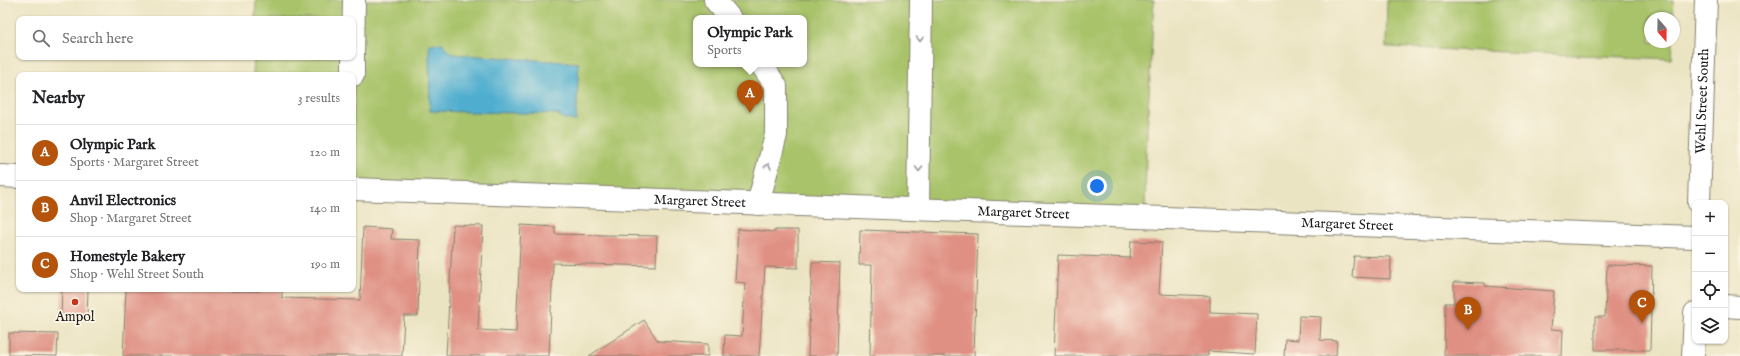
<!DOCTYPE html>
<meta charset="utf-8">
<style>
body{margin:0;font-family:"IM FELL English",serif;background:#f6f6f6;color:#202124}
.controls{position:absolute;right:12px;bottom:12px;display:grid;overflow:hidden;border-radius:8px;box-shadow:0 1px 3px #0004}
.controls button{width:36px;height:36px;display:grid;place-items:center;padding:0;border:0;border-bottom:1px solid #e0e0e0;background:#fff;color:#202124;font:20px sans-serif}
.compass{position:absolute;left:1644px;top:12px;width:36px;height:36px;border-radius:50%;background:#fff;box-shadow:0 1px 3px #0004;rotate:160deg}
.you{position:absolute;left:1097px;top:186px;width:14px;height:14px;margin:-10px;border:3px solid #fff;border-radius:50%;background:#1a73e8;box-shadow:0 0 0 6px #1a73e833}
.badge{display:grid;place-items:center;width:26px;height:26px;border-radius:50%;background:#b45309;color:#fff;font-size:13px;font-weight:700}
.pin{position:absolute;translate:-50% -33px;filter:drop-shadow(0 1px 2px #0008)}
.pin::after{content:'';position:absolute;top:21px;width:14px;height:12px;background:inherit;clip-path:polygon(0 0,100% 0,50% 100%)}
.popup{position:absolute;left:693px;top:15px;width:114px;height:52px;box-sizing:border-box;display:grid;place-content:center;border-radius:8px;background:#fff;filter:drop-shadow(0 1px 3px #0005);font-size:13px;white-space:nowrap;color:#757577}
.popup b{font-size:15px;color:#202124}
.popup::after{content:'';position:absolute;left:50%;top:100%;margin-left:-8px;border:8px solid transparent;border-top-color:#fff}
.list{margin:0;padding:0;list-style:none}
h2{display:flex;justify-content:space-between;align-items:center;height:52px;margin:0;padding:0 16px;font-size:17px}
h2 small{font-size:13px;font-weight:400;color:#757577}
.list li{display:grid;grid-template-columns:26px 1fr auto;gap:12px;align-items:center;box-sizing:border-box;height:56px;padding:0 16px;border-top:1px solid #e0e0e0}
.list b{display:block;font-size:15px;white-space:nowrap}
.list p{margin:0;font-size:13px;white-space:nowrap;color:#757577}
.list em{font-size:13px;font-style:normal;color:#757577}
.icon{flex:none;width:22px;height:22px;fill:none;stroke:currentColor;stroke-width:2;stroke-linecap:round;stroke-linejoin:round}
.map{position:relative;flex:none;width:1740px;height:356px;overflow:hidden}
.search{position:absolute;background:#fff;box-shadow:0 1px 3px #0004;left:16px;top:16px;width:340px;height:44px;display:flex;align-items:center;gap:10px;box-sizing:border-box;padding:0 14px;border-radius:8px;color:#757577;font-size:15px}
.panel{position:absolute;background:#fff;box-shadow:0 1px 3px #0004;left:16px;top:72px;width:340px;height:220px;border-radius:8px}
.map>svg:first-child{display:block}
.green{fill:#a8c369;stroke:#627042;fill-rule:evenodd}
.water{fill:#50aecf;stroke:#366576}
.building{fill:#df9083}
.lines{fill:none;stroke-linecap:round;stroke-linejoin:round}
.minor-casing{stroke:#84806f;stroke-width:24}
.minor{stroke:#fff;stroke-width:22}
.oneway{stroke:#999}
.poi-dot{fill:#c8321e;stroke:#fcf5e5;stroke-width:1.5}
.labels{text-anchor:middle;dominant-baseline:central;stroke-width:3.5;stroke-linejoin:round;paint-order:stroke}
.street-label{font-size:14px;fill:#1c1c1c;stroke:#fcf5e5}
.poi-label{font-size:14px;fill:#1c1c1c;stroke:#fcf5e5}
</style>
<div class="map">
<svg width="1740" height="356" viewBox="0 0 1740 356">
<rect width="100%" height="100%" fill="#fcf5e5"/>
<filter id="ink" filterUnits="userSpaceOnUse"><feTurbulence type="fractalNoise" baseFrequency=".025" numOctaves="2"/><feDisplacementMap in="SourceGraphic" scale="8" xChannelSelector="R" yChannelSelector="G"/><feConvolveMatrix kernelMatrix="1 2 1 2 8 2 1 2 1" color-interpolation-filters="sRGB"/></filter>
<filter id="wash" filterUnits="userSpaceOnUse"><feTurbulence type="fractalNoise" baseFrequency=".012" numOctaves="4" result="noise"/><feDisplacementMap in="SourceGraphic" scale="16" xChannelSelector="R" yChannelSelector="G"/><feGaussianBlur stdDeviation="0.9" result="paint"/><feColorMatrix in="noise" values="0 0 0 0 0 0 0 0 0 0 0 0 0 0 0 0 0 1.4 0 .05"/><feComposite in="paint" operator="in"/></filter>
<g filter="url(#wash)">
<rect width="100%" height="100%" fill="#ebe4c2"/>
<g class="green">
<path d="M 256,0 L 1154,0 L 1146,152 L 1145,217 L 353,189 L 353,75 L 253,75 L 254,57 L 353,57 L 353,19 L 255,19 ZM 696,18 L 804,18 L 804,64 L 696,64 Z"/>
<polygon points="1387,0 1674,0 1673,18 1650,18 1650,42 1673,42 1672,59 1386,47"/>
</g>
<polygon class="water" points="442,43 452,54 579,63 576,121 564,119 557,114 430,111 429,44"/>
<g id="blocks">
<g class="building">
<polygon points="453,225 483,226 478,330 516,332 521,225 555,227 555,234 657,236 656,266 553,263 549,356 446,356"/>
<polygon points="363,227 392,229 391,239 420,240 418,316 404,316 402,356 123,356 126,289 228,289 228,291 260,291 260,289 282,289 282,298 360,300"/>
<polygon points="738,229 775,232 775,230 798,230 798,268 765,267 759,356 724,356 725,335 742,336 745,283 735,282"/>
<polygon points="860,230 978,234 974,356 870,356 872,265 859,265"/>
<polygon points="1131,241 1162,242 1159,294 1210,296 1210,312 1257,314 1255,354 1208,351 1208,356 1054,356 1058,255 1130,258"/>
<polygon points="1354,256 1391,257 1390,279 1352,277"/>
<polygon points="812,262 840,263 837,356 808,356"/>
<polygon points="1607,265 1652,266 1650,350 1595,350 1595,317 1605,317"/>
<polygon points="1454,282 1485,283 1485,286 1554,291 1551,329 1563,330 1562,356 1444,356 1445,303 1454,303"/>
<polygon points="62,289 88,289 87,317 61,316"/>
<polygon points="1299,316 1321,317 1320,340 1337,341 1336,356 1284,356 1285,339 1298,340"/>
<polygon points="644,320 658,341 708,344 708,356 589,356"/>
<polygon points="9,333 58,334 57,356 9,355"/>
</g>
</g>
</g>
<g filter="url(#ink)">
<use href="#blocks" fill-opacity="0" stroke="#84806f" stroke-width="1"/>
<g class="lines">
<g class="minor-casing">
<g id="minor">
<polyline points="715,0 730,18"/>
<polyline points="353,57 354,0"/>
<polyline points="353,75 353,57"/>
<polyline points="0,176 19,177"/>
<path id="s1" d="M 353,189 L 1695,237"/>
<path id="s2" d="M 1699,203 L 1706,0"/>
<polyline points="758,204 776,135 776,86 761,64"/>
<polyline points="918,209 921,0"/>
<polyline points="1725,306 1740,307"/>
<polyline points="1693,356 1695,313"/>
</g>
</g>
<use href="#minor" class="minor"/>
</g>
<defs><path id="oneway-chevron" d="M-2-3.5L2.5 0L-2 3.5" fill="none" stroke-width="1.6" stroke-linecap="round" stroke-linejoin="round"/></defs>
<g class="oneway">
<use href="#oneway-chevron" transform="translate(920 39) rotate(90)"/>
<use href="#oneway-chevron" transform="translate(768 166) rotate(-75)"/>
<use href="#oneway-chevron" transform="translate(919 169) rotate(90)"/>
</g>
</g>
<circle class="poi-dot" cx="75" cy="302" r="4"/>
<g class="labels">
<g class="street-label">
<text stroke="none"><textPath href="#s2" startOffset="102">Wehl Street South</textPath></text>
<text stroke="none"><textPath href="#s1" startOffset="347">Margaret Street</textPath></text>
<text stroke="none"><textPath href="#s1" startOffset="671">Margaret Street</textPath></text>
<text stroke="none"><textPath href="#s1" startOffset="995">Margaret Street</textPath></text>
</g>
<g class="poi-label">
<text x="75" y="317">Ampol</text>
</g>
</g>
</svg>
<div class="controls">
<button>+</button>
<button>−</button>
<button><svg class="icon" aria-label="locate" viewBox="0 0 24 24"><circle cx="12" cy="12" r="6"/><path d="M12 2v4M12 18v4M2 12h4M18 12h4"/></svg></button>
<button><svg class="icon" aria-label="layers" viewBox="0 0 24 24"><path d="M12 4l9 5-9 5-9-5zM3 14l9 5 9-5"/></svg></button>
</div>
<svg class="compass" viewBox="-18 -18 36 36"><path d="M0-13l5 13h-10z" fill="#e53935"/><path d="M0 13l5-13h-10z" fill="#757577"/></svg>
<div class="you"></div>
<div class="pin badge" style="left:750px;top:113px">A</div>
<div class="popup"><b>Olympic Park</b>Sports</div>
<div class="pin badge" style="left:1468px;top:330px">B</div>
<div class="pin badge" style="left:1642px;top:323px">C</div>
<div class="search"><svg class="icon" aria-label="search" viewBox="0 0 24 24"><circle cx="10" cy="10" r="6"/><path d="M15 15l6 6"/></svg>Search here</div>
<section class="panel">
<h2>Nearby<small>3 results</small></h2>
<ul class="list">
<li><span class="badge">A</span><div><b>Olympic Park</b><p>Sports · Margaret Street</p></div><em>120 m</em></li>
<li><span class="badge">B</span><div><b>Anvil Electronics</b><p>Shop · Margaret Street</p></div><em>140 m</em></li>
<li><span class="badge">C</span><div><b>Homestyle Bakery</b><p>Shop · Wehl Street South</p></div><em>190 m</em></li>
</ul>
</section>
</div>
